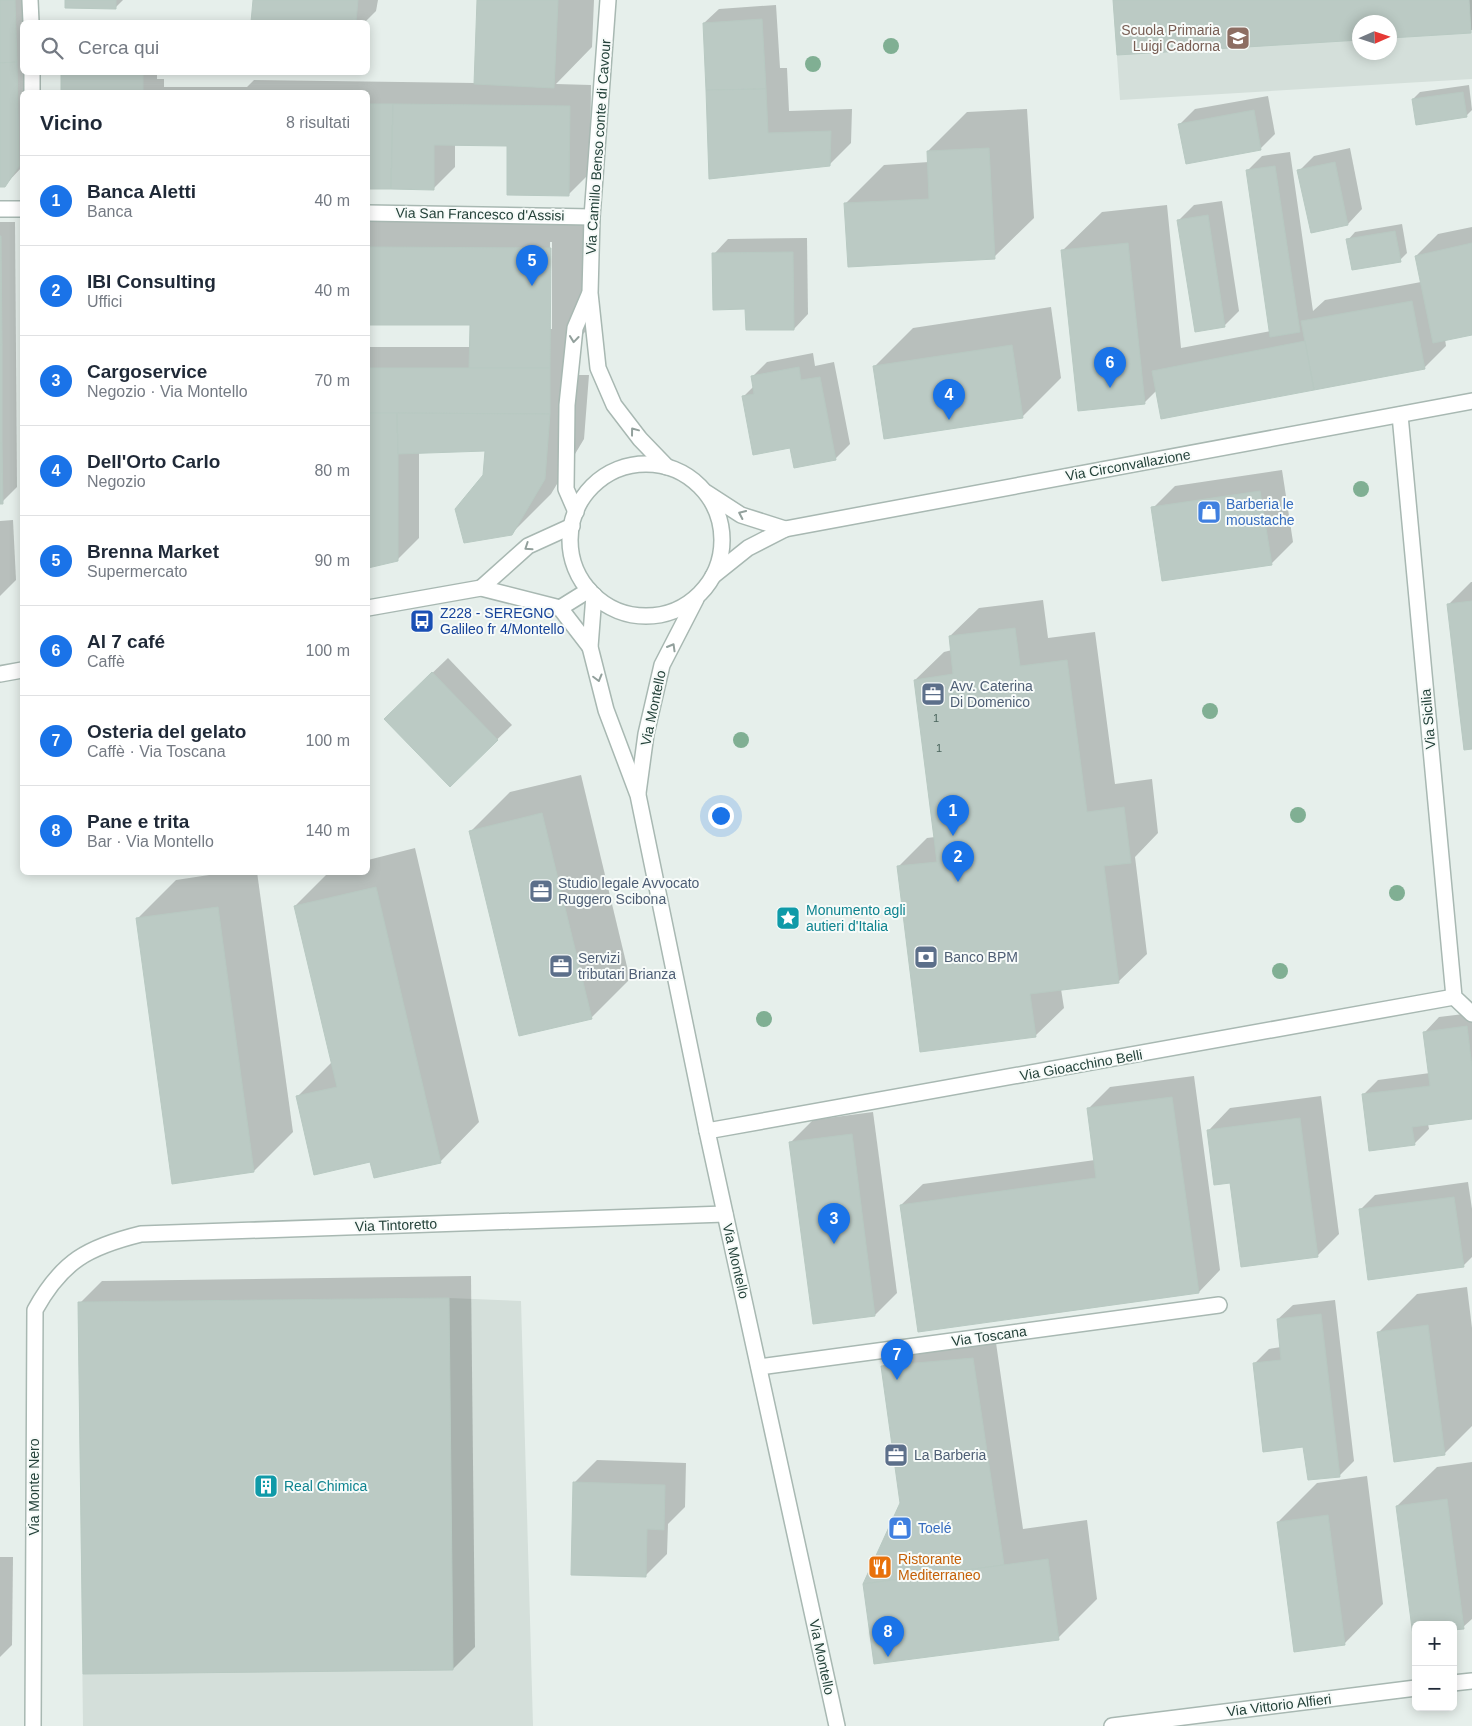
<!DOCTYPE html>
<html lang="it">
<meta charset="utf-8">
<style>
body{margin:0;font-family:Helvetica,sans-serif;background:#f6f6f7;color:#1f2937}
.controls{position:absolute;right:15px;bottom:15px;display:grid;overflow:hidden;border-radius:8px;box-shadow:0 2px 12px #0003}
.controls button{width:45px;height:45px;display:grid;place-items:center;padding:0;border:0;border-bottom:1px solid #e0e1e3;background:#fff;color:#1f2937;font:25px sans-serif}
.compass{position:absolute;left:1352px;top:15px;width:45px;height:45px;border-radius:50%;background:#fff;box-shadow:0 2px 12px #0003;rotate:87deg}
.you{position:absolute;left:720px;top:815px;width:18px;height:18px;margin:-12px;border:4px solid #fff;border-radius:50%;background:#1a73e8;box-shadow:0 0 0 8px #1a73e833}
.badge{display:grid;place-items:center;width:32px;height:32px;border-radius:50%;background:#1a73e8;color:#fff;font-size:16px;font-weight:700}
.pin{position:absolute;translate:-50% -41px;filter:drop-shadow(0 1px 2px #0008)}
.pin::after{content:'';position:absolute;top:26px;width:18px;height:15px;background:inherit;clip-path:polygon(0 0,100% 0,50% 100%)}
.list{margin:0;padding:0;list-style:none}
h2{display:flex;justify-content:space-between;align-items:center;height:65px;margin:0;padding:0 20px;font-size:21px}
h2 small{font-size:16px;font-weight:400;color:#747a83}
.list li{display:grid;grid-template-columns:32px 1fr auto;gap:15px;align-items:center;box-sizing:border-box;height:90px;padding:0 20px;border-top:1px solid #e0e1e3}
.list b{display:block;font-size:19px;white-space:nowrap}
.list p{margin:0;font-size:16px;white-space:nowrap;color:#747a83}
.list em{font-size:16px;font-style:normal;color:#747a83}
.icon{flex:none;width:28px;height:28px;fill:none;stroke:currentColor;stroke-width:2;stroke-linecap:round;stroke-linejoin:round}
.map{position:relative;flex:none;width:1472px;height:1726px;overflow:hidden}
.search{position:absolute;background:#fff;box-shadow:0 2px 12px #0003;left:20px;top:20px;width:350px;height:55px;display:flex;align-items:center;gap:12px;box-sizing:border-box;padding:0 18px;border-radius:8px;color:#747a83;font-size:19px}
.panel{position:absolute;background:#fff;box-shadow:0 2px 12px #0003;left:20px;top:90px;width:350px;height:785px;border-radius:8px}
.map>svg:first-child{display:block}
.built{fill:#d4dfda;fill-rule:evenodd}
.shadow{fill:#0003;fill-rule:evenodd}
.building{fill:#bbcac4;stroke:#b8c9c2}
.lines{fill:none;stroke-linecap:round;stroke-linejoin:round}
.minor-casing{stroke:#a8b8b2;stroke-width:18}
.minor{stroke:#fff;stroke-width:15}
.tree{fill:#80af93}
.oneway{stroke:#92a09c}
.labels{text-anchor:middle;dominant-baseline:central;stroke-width:4;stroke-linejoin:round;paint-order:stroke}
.number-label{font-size:11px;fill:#4a645c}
.education-label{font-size:14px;fill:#785e54;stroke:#f7fbf9;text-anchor:end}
.street-label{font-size:14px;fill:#24423a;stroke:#f7fbf9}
.shop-label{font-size:14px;fill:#366cbe;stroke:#f7fbf9;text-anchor:start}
.transit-label{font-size:14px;fill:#164399;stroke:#f7fbf9;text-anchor:start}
.service-label{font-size:14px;fill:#4e5e75;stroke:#f7fbf9;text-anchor:start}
.culture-label{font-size:14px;fill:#0d838f;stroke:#f7fbf9;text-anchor:start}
.food-label{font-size:14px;fill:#c56008;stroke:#f7fbf9;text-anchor:start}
</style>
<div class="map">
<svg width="1472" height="1726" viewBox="0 0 1472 1726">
<rect width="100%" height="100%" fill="#e6efeb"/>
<g class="built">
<path d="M 1113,0 L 1472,0 L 1472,79 L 1120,100 ZM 1360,22 L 1390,22 L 1390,52 L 1360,52 Z"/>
<polygon points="449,1298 521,1301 533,1726 83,1726 78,1302"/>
</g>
<g class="shadow">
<polygon points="0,0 30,0 30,22 22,22 22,72 39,72 39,92 22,92 22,167 4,186 0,186"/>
<polygon points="66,0 123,0 115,8"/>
<polygon points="254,0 378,0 376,11 365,22 252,22"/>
<polygon points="479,0 594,0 592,47 556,84 591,85 590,173 568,195 509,145 455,144 455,167 433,189 368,188 368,92 62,92 62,72 157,72 157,79 164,79 164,87 247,87 254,80 475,83"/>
<polygon points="1114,0 1472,0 1472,30 1390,36 1390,22 1360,22"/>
<polygon points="776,5 780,68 787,68 789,111 852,109 851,143 829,165 710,177 704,23 719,9"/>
<polygon points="1469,85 1472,110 1466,116 1413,99 1420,92"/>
<polygon points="1268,96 1275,134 1260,149 1180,124 1195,109"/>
<polygon points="1027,109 1034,218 994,257 845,204 884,165 929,162 928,151 967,112"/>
<polygon points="1350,148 1362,209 1348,224 1299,171 1314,156"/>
<polygon points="1290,152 1313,311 1325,300 1421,282 1416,256 1438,234 1472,227 1472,333 1445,339 1446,346 1424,368 1157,390 1144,403 1062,251 1102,212 1167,205 1181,348 1271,331 1247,171 1262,156"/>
<polygon points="1222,201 1239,311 1224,326 1179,220 1194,205"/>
<path d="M 368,209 L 589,210 L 589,328 L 572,345 L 572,375 L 589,375 L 584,439 L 551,494 L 511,534 L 485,476 L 486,450 L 419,452 L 419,538 L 397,560 L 368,566 L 368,347 L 471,347 L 471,324 L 368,324 ZM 550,242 L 552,242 L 552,329 L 549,329 Z"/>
<polygon points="0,222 15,222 17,487 2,502 0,502"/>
<polygon points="1402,224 1407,253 1400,260 1348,240 1355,232"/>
<polygon points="807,238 808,314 794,329 714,254 728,239"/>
<polygon points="1051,307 1061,378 1022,417 874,367 913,328"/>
<polygon points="813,353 815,366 834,362 850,444 835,459 791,447 744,396 754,386 753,376 767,362"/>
<polygon points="1282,470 1293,542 1271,564 1153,508 1175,486"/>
<polygon points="13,520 16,580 0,596 0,521"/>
<polygon points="1471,582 1472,582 1472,748 1449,604"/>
<polygon points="1043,600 1048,638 1095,632 1115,784 1152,779 1158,833 1135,857 1147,954 1118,982 1061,989 1064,1008 1035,1036 898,867 927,838 935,837 915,680 944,652 952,650 950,636 979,608"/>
<polygon points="448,658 512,725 450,785 400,704"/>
<polygon points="581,775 630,979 591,1018 471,831 510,792"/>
<polygon points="415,848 479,1122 440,1162 371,1161 297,1097 332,1062 295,906 329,872 368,872 368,860"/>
<polygon points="229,872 257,872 293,1132 254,1171 137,919 176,880"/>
<polygon points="1472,1013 1472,1118 1428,1124 1429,1129 1414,1144 1363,1095 1378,1080 1430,1073 1425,1032 1439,1017"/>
<polygon points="1194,1076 1220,1270 1199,1292 901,1205 923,1184 1095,1160 1088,1109 1110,1087"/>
<polygon points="1321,1096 1339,1234 1317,1256 1231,1181 1209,1130 1230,1108"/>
<polygon points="873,1112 897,1293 875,1315 791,1142 813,1120"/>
<polygon points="1468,1182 1472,1209 1472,1257 1463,1266 1360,1210 1375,1195"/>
<polygon points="471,1276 475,1647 453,1669 80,1303 102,1281"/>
<polygon points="1467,1287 1472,1328 1472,1426 1444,1454 1378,1333 1417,1294"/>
<polygon points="1335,1300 1354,1461 1339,1476 1304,1446 1254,1364 1269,1349 1281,1347 1278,1319 1293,1305"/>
<polygon points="995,1336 1023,1529 1087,1520 1097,1599 1058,1638 901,1503 882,1367 904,1345"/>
<polygon points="597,1460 686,1463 685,1507 668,1524 667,1554 645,1576 575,1482"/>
<polygon points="1472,1462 1472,1619 1463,1627 1453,1625 1397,1506 1437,1467"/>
<polygon points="1367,1476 1383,1604 1344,1644 1278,1522 1317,1483"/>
<polygon points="0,1557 13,1557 12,1645 0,1657"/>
</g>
<g class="building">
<polygon points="0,0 15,0 17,62 0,63"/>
<polygon points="65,0 116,0 116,9 65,8"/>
<polygon points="253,0 358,0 356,22 251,22"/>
<polygon points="477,0 558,0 554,88 474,84"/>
<polygon points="1113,0 1469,0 1471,33 1390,38 1390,22 1360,22 1360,40 1117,55"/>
<polygon points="762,19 766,89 706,90 703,23"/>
<polygon points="17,62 19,166 5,187 0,187 0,63"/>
<rect x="61" y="72" width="82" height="20"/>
<polygon points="766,89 768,133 831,131 830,166 709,179 706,90"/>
<polygon points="1463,92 1467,117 1416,125 1412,99"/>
<polygon points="368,104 393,104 391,189 368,189"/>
<polygon points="393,104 570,106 569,196 507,195 507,146 434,145 434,190 391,189"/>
<polygon points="1254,110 1261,150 1186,164 1178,124"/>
<polygon points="989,148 995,259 848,267 844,203 929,199 927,151"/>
<polygon points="1335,162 1348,225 1311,233 1297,170"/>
<polygon points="1275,166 1300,332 1270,337 1246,170"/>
<polygon points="1208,215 1225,327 1195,332 1177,220"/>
<polygon points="1395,231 1401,262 1352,270 1346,239"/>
<polygon points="0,236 1,236 2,345 0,345"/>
<polygon points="1128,243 1145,404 1078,411 1061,250"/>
<polygon points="1472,243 1472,335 1433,343 1415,256"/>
<polygon points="368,247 551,248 550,368 469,368 470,325 368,325"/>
<polygon points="793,252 794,330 746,330 745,309 713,310 712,253"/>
<polygon points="1412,301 1425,369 1314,390 1301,321"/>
<polygon points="1305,341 1314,390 1161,419 1152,371"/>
<rect x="0" y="345" width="2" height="98"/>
<polygon points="1012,345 1023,418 884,439 873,366"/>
<polygon points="799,367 801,380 820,377 836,460 794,468 790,448 753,455 742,396 754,394 751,376"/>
<polygon points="368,368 550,368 550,414 368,413"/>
<polygon points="368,413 397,413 398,454 398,561 368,568"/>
<polygon points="397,413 550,414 545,479 512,535 464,543 455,509 483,475 485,451 398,454"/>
<polygon points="0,443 2,443 3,504 0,504"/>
<polygon points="1260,491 1272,565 1162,581 1151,507"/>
<polygon points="1472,601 1472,749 1464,750 1447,604"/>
<polygon points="1015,628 1020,666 1067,660 1087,812 1124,807 1131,863 1104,866 1119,983 1030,994 1036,1037 920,1052 897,866 937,862 914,680 953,674 949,636"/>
<polygon points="432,672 498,740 450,787 384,719"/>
<polygon points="542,813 592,1019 519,1036 469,831"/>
<polygon points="376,887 441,1163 374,1178 370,1162 314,1175 296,1096 337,1087 294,906"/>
<polygon points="218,907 254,1172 172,1184 136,918"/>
<polygon points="1467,1026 1472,1067 1472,1119 1412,1127 1415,1145 1369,1151 1362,1094 1430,1086 1423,1032"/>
<polygon points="1172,1097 1199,1293 918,1332 900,1205 1096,1178 1087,1108"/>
<polygon points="1300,1118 1318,1257 1241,1267 1230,1183 1214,1185 1207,1130"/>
<polygon points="852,1134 875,1316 813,1324 789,1142"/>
<polygon points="1454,1197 1464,1267 1368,1280 1359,1209"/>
<polygon points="449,1298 453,1670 83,1674 78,1302"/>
<polygon points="1321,1314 1340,1477 1308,1480 1303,1447 1263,1452 1253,1363 1281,1360 1277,1319"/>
<polygon points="1428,1325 1445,1455 1394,1462 1377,1332"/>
<polygon points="973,1358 1004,1565 863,1584 900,1503 881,1366"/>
<polygon points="573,1482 665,1485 664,1530 647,1529 646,1577 571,1575"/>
<polygon points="1447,1499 1464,1629 1453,1630 1453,1625 1416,1625 1416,1635 1413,1636 1396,1506"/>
<polygon points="1328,1515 1345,1645 1294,1652 1277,1522"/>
<polygon points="1048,1559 1059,1640 874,1664 863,1584"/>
</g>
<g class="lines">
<g class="minor-casing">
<g id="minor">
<polyline points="30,0 31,22"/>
<polyline points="608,0 592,217 590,293 598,368 614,405 640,439 667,467"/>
<polyline points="32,72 32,92"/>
<polyline points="0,209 22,209"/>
<polyline points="368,213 592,217"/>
<polyline points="1400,415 1454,997 1472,1014"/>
<circle cx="646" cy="540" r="76"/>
<polyline points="707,493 741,515 785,529"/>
<polyline points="576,512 566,489 567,405 575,328 589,295"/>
<polyline points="713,576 748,548 785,529 1472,401"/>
<polyline points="481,588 528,546 572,526"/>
<polyline points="594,595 590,647 606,710 638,795 707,1131 837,1726"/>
<polyline points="368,608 481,588 560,608 589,590"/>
<polyline points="560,608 590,647"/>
<polyline points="0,674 22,670"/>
<polyline points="638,793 646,734 662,665 696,599"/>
<polyline points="707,1131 1454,997"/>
<polyline points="759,1367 1219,1305"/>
<polyline points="1453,1683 1472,1681"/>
<path d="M 33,1726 L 35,1310 C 62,1261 88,1247 141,1234 L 725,1214"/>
<polyline points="1112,1726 1416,1688"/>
</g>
</g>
<use href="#minor" class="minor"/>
</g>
<g class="tree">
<circle cx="891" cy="46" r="8"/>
<circle cx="813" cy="64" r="8"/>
<circle cx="1361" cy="489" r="8"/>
<circle cx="1210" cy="711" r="8"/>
<circle cx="741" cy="740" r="8"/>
<circle cx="1298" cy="815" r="8"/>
<circle cx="1397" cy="893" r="8"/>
<circle cx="1280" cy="971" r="8"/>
<circle cx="764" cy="1019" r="8"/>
</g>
<defs><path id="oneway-chevron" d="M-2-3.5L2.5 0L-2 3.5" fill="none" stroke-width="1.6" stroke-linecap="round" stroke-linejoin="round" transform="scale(1.25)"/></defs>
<g class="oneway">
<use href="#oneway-chevron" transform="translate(574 339) rotate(96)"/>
<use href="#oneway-chevron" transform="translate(634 431) rotate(-127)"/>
<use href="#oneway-chevron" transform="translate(742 514) rotate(-155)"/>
<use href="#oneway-chevron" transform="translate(528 547) rotate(146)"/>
<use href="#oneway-chevron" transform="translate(672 647) rotate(-60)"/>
<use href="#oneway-chevron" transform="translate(598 678) rotate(75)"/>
</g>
<defs>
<g id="school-square" transform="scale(1.25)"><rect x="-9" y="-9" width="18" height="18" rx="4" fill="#8d6e63" stroke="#f7fbf9"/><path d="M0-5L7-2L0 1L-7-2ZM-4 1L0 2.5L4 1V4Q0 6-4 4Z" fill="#fff"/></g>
<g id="shop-square" transform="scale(1.25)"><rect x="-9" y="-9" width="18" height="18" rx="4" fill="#3f7fe0" stroke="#f7fbf9"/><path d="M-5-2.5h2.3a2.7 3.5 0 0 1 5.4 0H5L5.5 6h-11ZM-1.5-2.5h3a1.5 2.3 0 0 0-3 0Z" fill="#fff"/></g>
<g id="bus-square" transform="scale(1.25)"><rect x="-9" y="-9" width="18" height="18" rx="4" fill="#1a4fb4" stroke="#f7fbf9"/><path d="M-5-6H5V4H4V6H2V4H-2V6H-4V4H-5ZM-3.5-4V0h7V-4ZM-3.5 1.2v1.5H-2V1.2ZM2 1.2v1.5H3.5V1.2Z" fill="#fff"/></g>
<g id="office-square" transform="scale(1.25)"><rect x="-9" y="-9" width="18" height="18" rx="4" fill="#5c6f8a" stroke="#f7fbf9"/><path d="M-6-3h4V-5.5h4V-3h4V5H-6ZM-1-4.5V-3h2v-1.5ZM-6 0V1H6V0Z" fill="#fff"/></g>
<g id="sight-square" transform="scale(1.25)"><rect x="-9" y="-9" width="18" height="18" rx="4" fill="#0f9aa8" stroke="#f7fbf9"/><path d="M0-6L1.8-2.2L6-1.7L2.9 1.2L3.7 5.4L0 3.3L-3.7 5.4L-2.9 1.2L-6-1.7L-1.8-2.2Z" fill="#fff"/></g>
<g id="bank-square" transform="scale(1.25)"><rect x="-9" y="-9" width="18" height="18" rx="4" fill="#5c6f8a" stroke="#f7fbf9"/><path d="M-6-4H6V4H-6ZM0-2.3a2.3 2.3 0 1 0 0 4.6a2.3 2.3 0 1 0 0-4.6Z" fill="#fff"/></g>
<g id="building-square" transform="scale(1.25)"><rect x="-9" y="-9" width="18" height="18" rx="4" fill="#0f9aa8" stroke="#f7fbf9"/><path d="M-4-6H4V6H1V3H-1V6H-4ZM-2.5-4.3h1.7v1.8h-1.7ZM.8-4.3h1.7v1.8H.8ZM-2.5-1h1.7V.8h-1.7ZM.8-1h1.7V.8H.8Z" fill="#fff"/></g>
<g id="restaurant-square" transform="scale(1.25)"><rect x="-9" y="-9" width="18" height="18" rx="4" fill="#e8710a" stroke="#f7fbf9"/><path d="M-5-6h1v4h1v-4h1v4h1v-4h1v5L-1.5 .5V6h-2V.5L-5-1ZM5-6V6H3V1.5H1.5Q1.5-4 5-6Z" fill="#fff"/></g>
</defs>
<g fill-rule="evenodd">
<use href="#school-square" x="1238" y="38"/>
<use href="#shop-square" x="1209" y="512"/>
<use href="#bus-square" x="422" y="621"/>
<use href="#office-square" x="933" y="694"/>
<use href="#office-square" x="541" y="891"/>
<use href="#sight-square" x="788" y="918"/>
<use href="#bank-square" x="926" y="957"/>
<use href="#office-square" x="561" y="966"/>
<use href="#office-square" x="896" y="1455"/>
<use href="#building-square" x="266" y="1486"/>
<use href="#shop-square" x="900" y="1528"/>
<use href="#restaurant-square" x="880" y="1567"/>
</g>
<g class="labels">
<g class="number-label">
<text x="936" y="718">1</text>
<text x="939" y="748">1</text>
</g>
<g class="education-label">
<text x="1220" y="30">Scuola Primaria<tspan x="1220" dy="16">Luigi Cadorna</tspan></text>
</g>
<g class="street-label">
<text transform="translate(598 147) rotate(-86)">Via Camillo Benso conte di Cavour</text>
<text transform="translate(480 214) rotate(1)">Via San Francesco d'Assisi</text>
<text transform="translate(1128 465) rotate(-10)">Via Circonvallazione</text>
<text transform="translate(653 708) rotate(-78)">Via Montello</text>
<text transform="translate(1428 719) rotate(-95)">Via Sicilia</text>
<text transform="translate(1081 1065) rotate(-10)">Via Gioacchino Belli</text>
<text transform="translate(396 1225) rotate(-2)">Via Tintoretto</text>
<text transform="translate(736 1261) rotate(77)">Via Montello</text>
<text transform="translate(989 1336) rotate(-8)">Via Toscana</text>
<text transform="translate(34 1487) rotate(-90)">Via Monte Nero</text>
<text transform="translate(822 1657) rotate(78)">Via Montello</text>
<text transform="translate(1279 1705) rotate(-7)">Via Vittorio Alfieri</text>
</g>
<g class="shop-label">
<text x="1226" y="504">Barberia le<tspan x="1226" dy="16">moustache</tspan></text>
<text x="918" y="1528">Toelé</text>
</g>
<g class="transit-label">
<text x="440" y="613">Z228 - SEREGNO<tspan x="440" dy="16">Galileo fr 4/Montello</tspan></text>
</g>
<g class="service-label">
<text x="950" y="686">Avv. Caterina<tspan x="950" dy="16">Di Domenico</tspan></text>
<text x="558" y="883">Studio legale Avvocato<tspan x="558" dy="16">Ruggero Scibona</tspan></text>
<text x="944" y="957">Banco BPM</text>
<text x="578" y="958">Servizi<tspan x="578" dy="16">tributari Brianza</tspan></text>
<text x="914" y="1455">La Barberia</text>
</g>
<g class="culture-label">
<text x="806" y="910">Monumento agli<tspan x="806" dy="16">autieri d'Italia</tspan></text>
<text x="284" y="1486">Real Chimica</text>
</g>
<g class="food-label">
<text x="898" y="1559">Ristorante<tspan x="898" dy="16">Mediterraneo</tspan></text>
</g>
</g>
</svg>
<div class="controls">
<button>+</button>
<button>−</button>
</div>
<svg class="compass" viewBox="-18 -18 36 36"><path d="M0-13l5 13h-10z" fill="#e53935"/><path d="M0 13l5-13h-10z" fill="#747a83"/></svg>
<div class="you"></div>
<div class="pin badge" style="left:953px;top:836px">1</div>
<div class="pin badge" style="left:958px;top:882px">2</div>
<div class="pin badge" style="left:834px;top:1244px">3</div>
<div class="pin badge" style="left:949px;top:420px">4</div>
<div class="pin badge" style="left:532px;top:286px">5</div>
<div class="pin badge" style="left:1110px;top:388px">6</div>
<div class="pin badge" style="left:897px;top:1380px">7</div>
<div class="pin badge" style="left:888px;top:1657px">8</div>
<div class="search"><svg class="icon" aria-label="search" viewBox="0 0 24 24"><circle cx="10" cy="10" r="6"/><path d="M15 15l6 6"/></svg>Cerca qui</div>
<section class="panel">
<h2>Vicino<small>8 risultati</small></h2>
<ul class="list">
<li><span class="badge">1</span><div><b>Banca Aletti</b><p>Banca</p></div><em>40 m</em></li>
<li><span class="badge">2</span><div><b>IBI Consulting</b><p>Uffici</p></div><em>40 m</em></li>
<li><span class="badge">3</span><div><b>Cargoservice</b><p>Negozio · Via Montello</p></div><em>70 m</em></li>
<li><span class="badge">4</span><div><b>Dell'Orto Carlo</b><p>Negozio</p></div><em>80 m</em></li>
<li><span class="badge">5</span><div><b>Brenna Market</b><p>Supermercato</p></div><em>90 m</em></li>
<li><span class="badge">6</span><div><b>Al 7 café</b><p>Caffè</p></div><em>100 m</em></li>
<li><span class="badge">7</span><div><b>Osteria del gelato</b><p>Caffè · Via Toscana</p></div><em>100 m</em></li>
<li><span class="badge">8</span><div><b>Pane e trita</b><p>Bar · Via Montello</p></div><em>140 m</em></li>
</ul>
</section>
</div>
